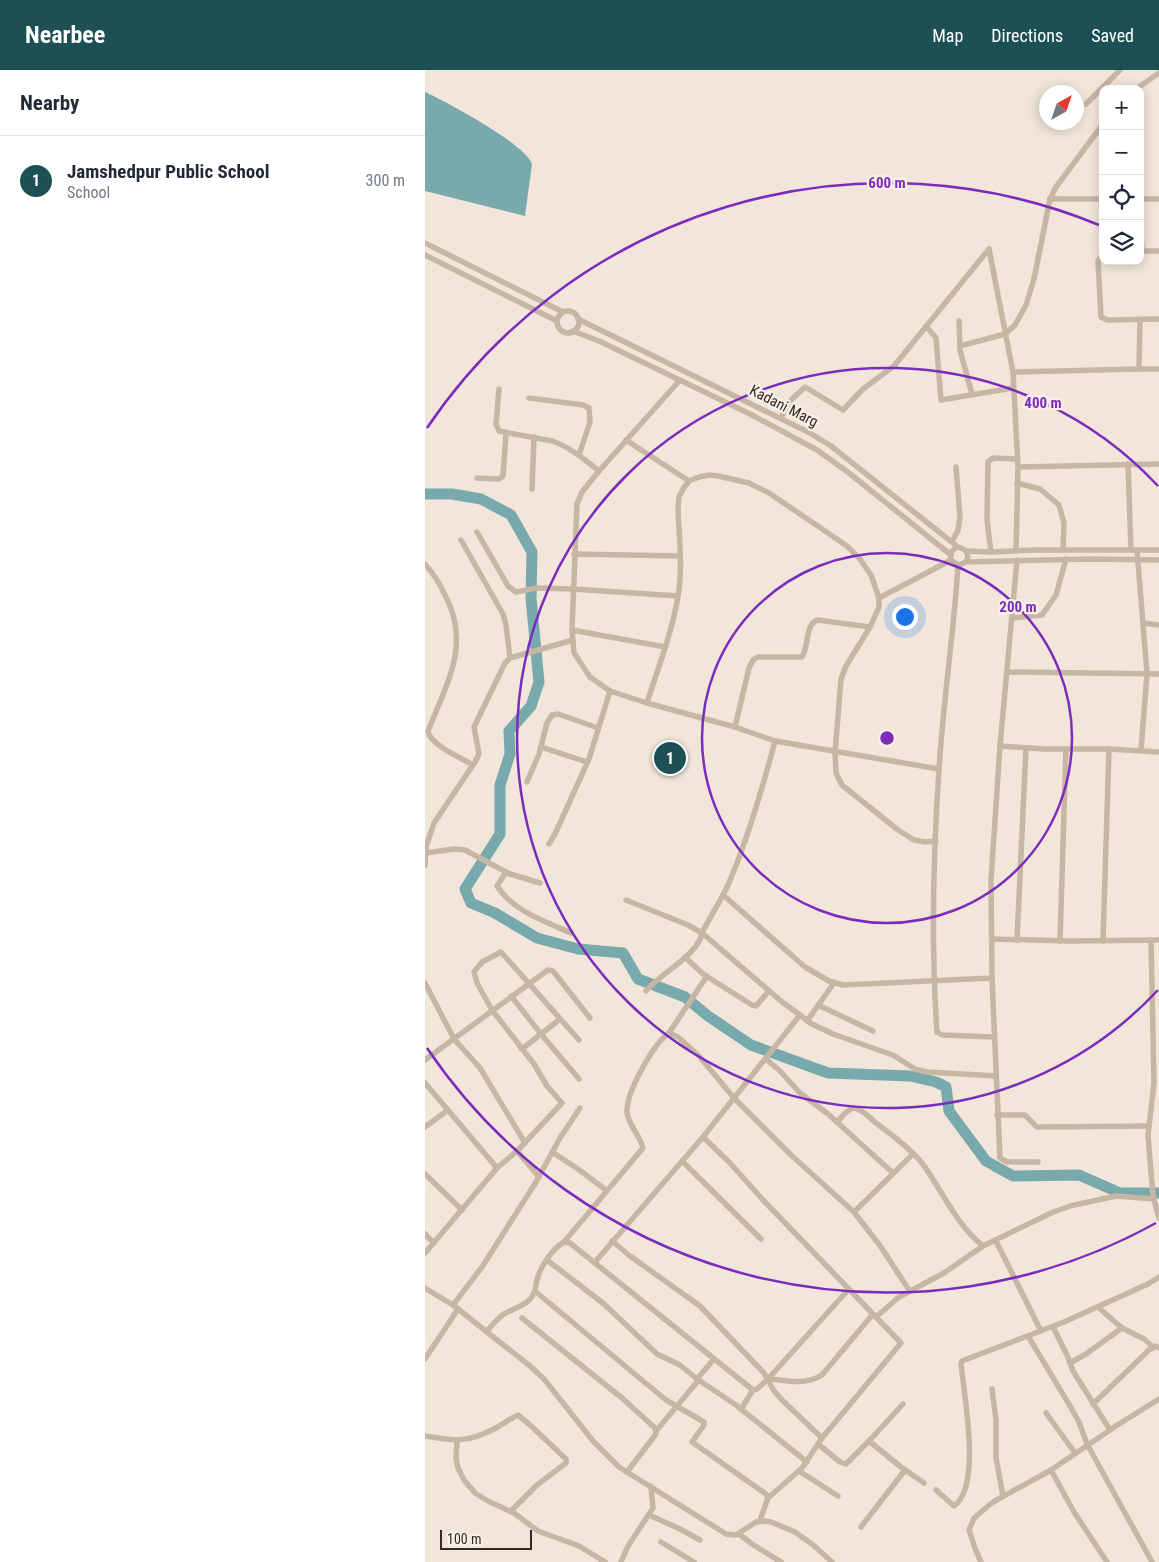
<!DOCTYPE html>
<meta charset="utf-8">
<style>
body{margin:0;font-family:"Roboto Condensed",sans-serif;background:#f6f6f7;color:#1f2937}
.controls{position:absolute;right:15px;top:15px;display:grid;overflow:hidden;border-radius:10px;box-shadow:0 2px 12px #0003}
.controls button{width:45px;height:45px;display:grid;place-items:center;padding:0;border:0;border-bottom:1px solid #e0e1e3;background:#fff;color:#1f2937;font:25px sans-serif}
.compass{position:absolute;left:614px;top:15px;width:45px;height:45px;border-radius:50%;background:#fff;box-shadow:0 2px 12px #0003;rotate:40deg}
.scale{position:absolute;left:15px;bottom:12px;width:92px;box-sizing:border-box;padding-left:5px;border:2px solid #342b26;border-top:0;font-size:14px;line-height:18px;white-space:nowrap;color:#342b26;-webkit-text-stroke:4px #f9f0e5;paint-order:stroke}
.you{position:absolute;left:479px;top:546px;width:18px;height:18px;margin:-12px;border:4px solid #fff;border-radius:50%;background:#1a73e8;box-shadow:0 0 0 8px #1a73e833}
.badge{display:grid;place-items:center;width:32px;height:32px;border-radius:50%;background:#1c5055;color:#fff;font-size:16px;font-weight:700}
.pin{position:absolute;translate:-50% -50%;border:2px solid #fff;box-shadow:0 1px 5px #0006}
.list{margin:0;padding:0;list-style:none}
h2{display:flex;justify-content:space-between;align-items:center;height:65px;margin:0;padding:0 20px;font-size:21px}
h2 small{font-size:16px;font-weight:400;color:#747a83}
.list li{display:grid;grid-template-columns:32px 1fr auto;gap:15px;align-items:center;box-sizing:border-box;height:90px;padding:0 20px;border-top:1px solid #e0e1e3}
.list b{display:block;font-size:19px;white-space:nowrap}
.list p{margin:0;font-size:16px;white-space:nowrap;color:#747a83}
.list em{font-size:16px;font-style:normal;color:#747a83}
.icon{flex:none;width:28px;height:28px;fill:none;stroke:currentColor;stroke-width:2;stroke-linecap:round;stroke-linejoin:round}
.map{position:relative;flex:none;width:734px;height:1492px;overflow:hidden}
header{display:flex;align-items:center;gap:30px;box-sizing:border-box;height:70px;padding:0 25px;background:#1c5055;color:#fff}
header strong{font-size:24px}
nav{display:flex;gap:28px;margin-inline-start:auto;font-size:18px}
main{display:flex}
aside{flex:1;background:#fff}
.map>svg:first-child{display:block}
.water{fill:#78aaad}
.lines{fill:none;stroke-linecap:round;stroke-linejoin:round}
.river{stroke:#78aaad;stroke-width:11}
.street{stroke:#c8b6a5;stroke-width:5.5}
.ring{fill:none;stroke:#7b2cbf;stroke-width:2.5}
.labels{text-anchor:middle;dominant-baseline:central;stroke-width:4.5;stroke-linejoin:round;paint-order:stroke}
.street-label{font-size:15px;fill:#342b26;stroke:#f9f0e5}
.centre{fill:#7b2cbf;stroke:#f9f0e5;stroke-width:2.5}
.ring-label{font-size:15px;text-anchor:middle;font-weight:bold;fill:#7b2cbf;stroke:#f9f0e5;stroke-width:4.5;stroke-linejoin:round;paint-order:stroke}
</style>
<header>
<strong>Nearbee</strong>
<nav><a>Map</a><a>Directions</a><a>Saved</a></nav>
</header>
<main>
<aside>
<h2>Nearby<small></small></h2>
<ul class="list">
<li><span class="badge">1</span><div><b>Jamshedpur Public School</b><p>School</p></div><em>300 m</em></li>
</ul>
</aside>
<div class="map">
<svg width="734" height="1492" viewBox="0 0 734 1492">
<rect width="100%" height="100%" fill="#f1e6d9"/>
<path class="water" d="M 0,22 C 22,32 100,74 107,94 L 100,146 L 0,121 Z"/>
<g class="lines">
<polyline class="river" points="0,424 27,424 56,429 86,445 107,482 106,528 114,612 106,636 84,661 85,684 75,715 75,764 40,819 46,833 70,843 112,868 153,879 198,883 213,909 260,927 283,946 326,975 403,1003 485,1006 511,1012 521,1017 524,1041 561,1091 588,1106 654,1105 695,1123 734,1123"/>
<g class="street">
<polyline points="711,19 734,3"/>
<polyline points="661,34 695,0"/>
<polyline points="625,129 678,129"/>
<polyline points="715,129 734,129"/>
<polyline points="715,150 717,181"/>
<polyline points="0,173 138,242"/>
<polyline points="564,179 588,302 593,397 591,481"/>
<polyline points="715,181 734,181"/>
<polyline points="678,184 673,191 676,247 682,250 734,249"/>
<polyline points="0,185 132,251"/>
<circle cx="143" cy="252" r="11"/>
<path d="M 153,249 L 383,362 L 406,376 L 533,477 C 546,480 546,493 533,495 L 526,490 C 524,484 527,479 533,477"/>
<polyline points="534,251 535,280 547,324"/>
<polyline points="501,256 511,268 516,330 588,318"/>
<polyline points="148,261 174,271 325,344 392,380 424,403 526,485"/>
<polyline points="535,276 580,264 590,255 601,235 609,209 625,129 631,117 678,54"/>
<polyline points="714,299 734,299"/>
<polyline points="588,302 714,299 715,250"/>
<polyline points="255,310 174,401 157,422 152,434 147,560 149,583 165,607 185,621 222,633 310,657 350,671 514,699"/>
<path d="M 74,319 L 71,354 L 74,361 L 127,371 C 145,377 159,389 174,401"/>
<polyline points="104,328 158,335 164,338 165,352 154,385"/>
<polyline points="356,348 364,332 380,317 418,340 438,319 469,296 564,179"/>
<polyline points="201,370 264,411"/>
<polyline points="703,394 706,480"/>
<polyline points="593,397 734,394"/>
<polyline points="52,408 74,409 78,406 81,363"/>
<polyline points="592,413 615,419 634,435 639,453 638,480"/>
<polyline points="107,419 109,367"/>
<polyline points="52,462 83,516 91,522 112,518 148,519 253,526"/>
<polyline points="36,470 78,544 81,555 85,588"/>
<polyline points="527,472 533,460 535,448 531,397"/>
<polyline points="712,480 722,604 716,680"/>
<polyline points="541,481 566,482 610,480 734,480"/>
<polyline points="566,482 562,450 563,392 568,388 592,389"/>
<polyline points="149,484 255,486"/>
<polyline points="592,490 575,676 566,810 567,908 575,1088 582,1092 613,1092"/>
<polyline points="541,492 665,489 734,490"/>
<path d="M 0,494 C 8,503 14,512 19,523 C 47,573 22,613 3,661 C 5,675 36,688 48,695"/>
<path d="M 533,495 C 529,563 518,631 514,700 C 508,787 506,875 512,962 L 517,965 L 569,967"/>
<polyline points="454,528 526,490"/>
<polyline points="587,548 617,545 631,525 641,489"/>
<polyline points="718,553 734,555"/>
<polyline points="147,560 240,577"/>
<polyline points="582,602 734,604"/>
<path d="M 222,633 C 233,598 247,563 253,526 C 258,497 254,467 253,438 L 254,427 L 258,419 L 264,411 L 274,407 L 284,405 L 293,406 L 324,413 L 344,423 L 381,448 L 422,476 L 435,489 L 446,505 L 454,528 L 454,537 L 445,557 L 421,596 L 416,609 L 410,683 L 411,703 L 417,715 L 473,760 L 489,770 L 500,772 L 511,771"/>
<path d="M 310,657 L 324,598 L 328,590 L 333,587 L 377,587 C 384,577 380,553 393,550 L 445,557"/>
<polyline points="575,676 619,679 684,679 734,682"/>
<polyline points="116,677 162,692"/>
<polyline points="102,712 114,684 122,653 127,645 133,644 173,658"/>
<polyline points="124,774 130,764 164,689 185,621"/>
<polyline points="1,783 29,779 40,780 85,804 115,813"/>
<polyline points="0,795 1,777 9,753 50,692 54,684 49,657 80,593 85,588 148,570"/>
<path d="M 81,802 L 72,816 C 89,842 120,851 146,863"/>
<polyline points="298,825 380,897 404,911 418,915 567,908"/>
<polyline points="201,830 263,855 277,863 356,931 387,954 408,964 468,985 490,999 502,1002 571,1006"/>
<polyline points="567,869 644,871 734,870"/>
<polyline points="592,870 601,678"/>
<polyline points="726,870 729,1013 723,1065 728,1126 734,1148"/>
<polyline points="635,871 641,679"/>
<polyline points="678,871 684,679"/>
<polyline points="260,887 278,904 327,935 331,936 344,921"/>
<polyline points="0,913 29,969 55,998 100,1073"/>
<path d="M 221,921 C 235,904 274,884 277,863 C 285,847 295,832 303,815 C 323,769 337,720 350,671"/>
<polyline points="86,926 116,964 154,1009"/>
<polyline points="393,935 448,961"/>
<polyline points="382,951 409,913"/>
<polyline points="244,963 282,906"/>
<polyline points="97,979 135,949"/>
<polyline points="341,989 355,1001 375,1023 403,1044 468,1103"/>
<polyline points="0,990 123,900 128,901 165,948"/>
<polyline points="0,1013 72,1098"/>
<polyline points="572,1045 600,1045 612,1057 724,1056"/>
<path d="M 412,1052 C 416,1048 423,1038 429,1038 C 437,1039 445,1048 451,1053 C 466,1064 485,1078 497,1093 C 517,1120 531,1155 558,1176 L 626,1143 L 645,1136 L 691,1126 L 729,1129"/>
<polyline points="0,1057 23,1040"/>
<polyline points="278,1067 305,1093 338,1130 476,1273 397,1368 377,1398 343,1428"/>
<polyline points="92,1081 114,1107"/>
<polyline points="127,1082 153,1099 181,1120"/>
<polyline points="257,1091 336,1169"/>
<polyline points="0,1104 37,1140"/>
<polyline points="429,1142 488,1084"/>
<polyline points="0,1164 9,1173"/>
<polyline points="187,1171 205,1186 275,1236 339,1303 349,1321 357,1330 397,1368"/>
<polyline points="571,1171 616,1261"/>
<path d="M 139,1172 L 218,1078 C 215,1065 203,1055 202,1042 C 201,1023 228,974 244,963 L 253,967 L 274,986 L 309,1028 L 366,1085 L 429,1142 L 456,1177 L 484,1220"/>
<polyline points="0,1183 72,1098 92,1081 137,1033 122,1016 109,994 67,940 52,913 49,902 57,892 76,882 154,970"/>
<polyline points="122,1190 179,1234 232,1284 255,1295 272,1309 272,1312 231,1361"/>
<polyline points="170,1192 278,1067 375,945"/>
<polyline points="0,1218 28,1235 105,1296 119,1309 168,1371 194,1397 301,1464 311,1465 331,1452 340,1451 346,1452 370,1462 387,1474 407,1492"/>
<polyline points="111,1222 241,1330 279,1352 279,1355 267,1372 341,1424 343,1428 335,1450"/>
<polyline points="28,1235 57,1197 111,1112 135,1068 155,1038"/>
<polyline points="673,1237 697,1258 719,1269 728,1277"/>
<polyline points="451,1247 474,1227 519,1203 558,1176"/>
<polyline points="97,1248 197,1328 230,1358 231,1364 202,1402"/>
<polyline points="628,1257 642,1285 648,1301 685,1360"/>
<path d="M 62,1261 C 67,1255 72,1249 79,1244 C 88,1238 99,1237 106,1228 C 111,1222 110,1218 112,1210 C 115,1197 127,1179 139,1172 L 145,1173 L 328,1320 L 332,1319 L 343,1309 L 423,1220"/>
<polyline points="603,1266 645,1336 654,1352 662,1374 727,1492"/>
<polyline points="0,1289 33,1239"/>
<polyline points="289,1289 272,1309 311,1335 382,1392"/>
<polyline points="645,1293 661,1284 697,1258"/>
<path d="M 343,1309 C 362,1310 380,1316 397,1305 L 448,1244"/>
<polyline points="567,1319 571,1350 571,1388 578,1426"/>
<polyline points="668,1334 724,1280 731,1276 734,1278"/>
<polyline points="316,1339 328,1320"/>
<polyline points="621,1343 650,1383"/>
<path d="M 0,1366 C 29,1371 42,1373 69,1359 C 77,1355 84,1349 93,1345 L 104,1354 L 141,1389 L 141,1393 L 112,1415 L 86,1441"/>
<polyline points="32,1371 31,1388 33,1398 39,1410 50,1423 63,1431 89,1443 113,1461 154,1476 180,1492"/>
<polyline points="444,1371 476,1397 499,1413"/>
<polyline points="393,1374 415,1392 421,1394 444,1371 478,1334"/>
<polyline points="626,1400 649,1442 682,1492"/>
<polyline points="374,1401 413,1426"/>
<path d="M 511,1420 L 529,1436 C 557,1417 539,1325 536,1294 L 537,1291 L 639,1252 L 723,1214 L 734,1207"/>
<polyline points="224,1445 255,1459 275,1470"/>
<polyline points="436,1457 480,1400"/>
<polyline points="314,1464 327,1474 356,1492"/>
<polyline points="236,1472 269,1492"/>
<polyline points="196,1492 203,1476 228,1438 226,1416"/>
<polyline points="556,1492 551,1481 544,1460 549,1448 568,1432 626,1400 694,1354 734,1329"/>
</g>
</g>
<g class="ring">
<circle cx="462" cy="668" r="185"/>
<path d="M733 920A370 370 0 1 1 733 416"/>
<path d="M731 1153A555 555 0 0 1 2 978M2 358A555 555 0 0 1 674 155"/>
</g>
<g class="labels">
<g class="street-label">
<text transform="translate(359 336) rotate(27)">Kadani Marg</text>
</g>
</g>
<circle cx="462" cy="668" r="8" class="centre"/>
<g class="ring-label">
<text x="462" y="118">600 m</text>
<text x="618" y="338">400 m</text>
<text x="593" y="542">200 m</text>
</g>
</svg>
<div class="controls">
<button>+</button>
<button>−</button>
<button><svg class="icon" aria-label="locate" viewBox="0 0 24 24"><circle cx="12" cy="12" r="6"/><path d="M12 2v4M12 18v4M2 12h4M18 12h4"/></svg></button>
<button><svg class="icon" aria-label="layers" viewBox="0 0 24 24"><path d="M12 4l9 5-9 5-9-5zM3 14l9 5 9-5"/></svg></button>
</div>
<svg class="compass" viewBox="-18 -18 36 36"><path d="M0-13l5 13h-10z" fill="#e53935"/><path d="M0 13l5-13h-10z" fill="#747a83"/></svg>
<div class="scale">100 m</div>
<div class="you"></div>
<div class="pin badge" style="left:245px;top:688px">1</div>
</div>
</main>
